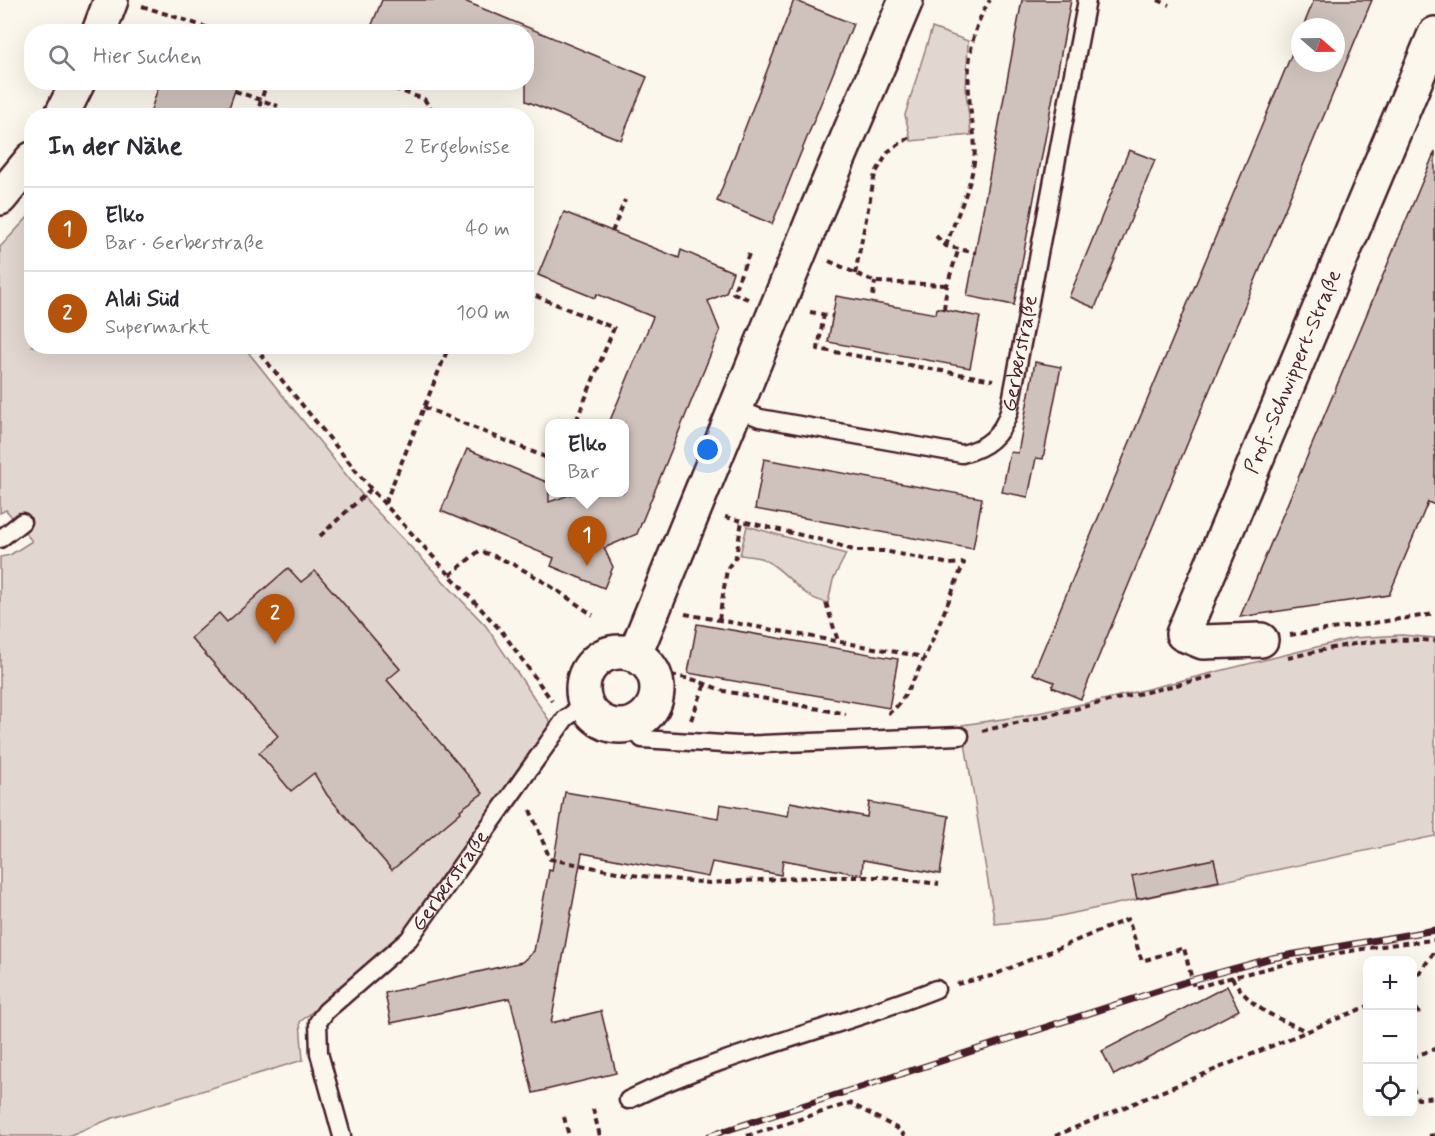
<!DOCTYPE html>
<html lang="de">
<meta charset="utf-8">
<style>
body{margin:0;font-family:Mynerve,sans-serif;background:#f7f7f7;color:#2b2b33}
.controls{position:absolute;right:18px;bottom:18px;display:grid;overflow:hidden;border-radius:12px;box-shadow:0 6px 24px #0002}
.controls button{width:54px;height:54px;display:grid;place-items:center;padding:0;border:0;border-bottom:2px solid #e1e1e2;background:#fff;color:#2b2b33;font:30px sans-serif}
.compass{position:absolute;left:1291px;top:18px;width:54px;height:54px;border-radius:50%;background:#fff;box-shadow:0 6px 24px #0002;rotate:110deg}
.you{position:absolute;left:708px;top:450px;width:21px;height:21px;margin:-15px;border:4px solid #fff;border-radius:50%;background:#1a73e8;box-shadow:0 0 0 9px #1a73e833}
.badge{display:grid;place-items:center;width:39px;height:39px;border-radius:50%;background:#b45309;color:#fff;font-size:20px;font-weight:700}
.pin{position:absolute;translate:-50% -50px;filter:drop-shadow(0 2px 3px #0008)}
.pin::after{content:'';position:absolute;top:32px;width:21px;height:18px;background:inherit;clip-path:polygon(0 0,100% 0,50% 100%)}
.popup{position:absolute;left:545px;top:419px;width:84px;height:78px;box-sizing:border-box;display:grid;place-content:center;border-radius:12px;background:#fff;filter:drop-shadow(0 2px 4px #0005);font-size:20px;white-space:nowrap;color:#7c7c81}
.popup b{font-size:22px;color:#2b2b33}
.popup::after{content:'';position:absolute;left:50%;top:100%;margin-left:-12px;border:12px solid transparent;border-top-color:#fff}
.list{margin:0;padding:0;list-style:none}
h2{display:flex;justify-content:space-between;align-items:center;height:78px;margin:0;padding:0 24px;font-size:26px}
h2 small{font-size:20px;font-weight:400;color:#7c7c81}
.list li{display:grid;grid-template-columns:39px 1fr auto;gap:18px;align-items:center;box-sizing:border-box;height:84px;padding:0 24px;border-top:2px solid #e1e1e2}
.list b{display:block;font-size:22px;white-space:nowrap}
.list p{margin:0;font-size:20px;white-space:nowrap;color:#7c7c81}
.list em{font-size:20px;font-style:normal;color:#7c7c81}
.icon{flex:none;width:33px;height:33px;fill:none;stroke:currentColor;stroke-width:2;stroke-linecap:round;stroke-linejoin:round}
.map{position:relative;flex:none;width:1435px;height:1136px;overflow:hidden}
.search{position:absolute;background:#fff;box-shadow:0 6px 24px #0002;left:24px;top:24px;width:510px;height:66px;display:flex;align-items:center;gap:15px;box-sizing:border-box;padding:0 21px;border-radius:24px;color:#7c7c81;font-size:22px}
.panel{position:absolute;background:#fff;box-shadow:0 6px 24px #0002;left:24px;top:108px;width:510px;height:246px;border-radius:24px}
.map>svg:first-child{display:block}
.green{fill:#e2d7d0;stroke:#967b7e;stroke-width:1.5}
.building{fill:#cfc2bc;stroke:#4a1f2b;stroke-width:1.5}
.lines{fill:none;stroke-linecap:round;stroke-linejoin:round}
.service-casing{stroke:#4a1f2b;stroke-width:21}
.minor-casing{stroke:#4a1f2b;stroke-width:38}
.tertiary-casing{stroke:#4a1f2b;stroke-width:38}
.path{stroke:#4a1f2b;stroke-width:4;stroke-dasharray:6 4.5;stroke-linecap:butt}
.service{stroke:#fbf7ec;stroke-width:16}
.minor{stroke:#fbf7ec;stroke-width:33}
.tertiary{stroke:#fbf7ec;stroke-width:33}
.rail-casing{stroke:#4a1f2b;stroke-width:7}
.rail{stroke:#fbf7ec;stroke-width:4.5;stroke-dasharray:14;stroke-linecap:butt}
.labels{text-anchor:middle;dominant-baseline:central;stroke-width:4.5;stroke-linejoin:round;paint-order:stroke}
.street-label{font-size:21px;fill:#4a1f2b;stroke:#fbf7ec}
</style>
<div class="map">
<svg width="1435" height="1136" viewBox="0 0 1435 1136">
<rect width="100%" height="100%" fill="#fbf7ec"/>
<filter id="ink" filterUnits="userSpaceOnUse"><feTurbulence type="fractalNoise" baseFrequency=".0167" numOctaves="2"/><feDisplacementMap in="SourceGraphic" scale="12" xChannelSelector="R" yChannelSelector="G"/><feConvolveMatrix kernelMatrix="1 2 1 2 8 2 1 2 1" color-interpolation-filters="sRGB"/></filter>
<g filter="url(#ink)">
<g class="green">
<polygon points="932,28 968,41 966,92 971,135 911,141 905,115"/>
<polygon points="31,214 32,346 244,347 367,501 486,626 553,726 408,935 384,951 300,1022 303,1060 110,1119 68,1136 0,1136 0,557 10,555 32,541 6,510 0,513 0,247"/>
<path d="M 747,526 L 846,554 L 833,580 L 828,603 C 799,598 789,571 763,559 C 756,556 747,556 740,555 Z"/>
<polygon points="1402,635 1435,638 1435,836 1046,919 995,924 962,725 1023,716 1107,699 1353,638"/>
</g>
<g class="building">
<polygon points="382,0 462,0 647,77 621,140 526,101 526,32 369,32"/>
<polygon points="794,0 853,24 772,224 717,201"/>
<polygon points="1022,0 1071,0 1014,305 967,296"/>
<polygon points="1314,0 1372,0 1081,699 1052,687 1054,682 1033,674 1300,34 1300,63 1336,63 1336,27 1303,27"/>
<polygon points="160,82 238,82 226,116 149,116"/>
<polygon points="1129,150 1155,160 1095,308 1069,297"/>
<polygon points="1435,151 1435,505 1428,502 1389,595 1240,617"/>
<polygon points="564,212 679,258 681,250 733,272 726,293 708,301 720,331 637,534 604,548 613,567 604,588 551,566 554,558 441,511 467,449 549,483 549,502 578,492 624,492 624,423 609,423 653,317 597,294 595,298 538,275"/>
<polygon points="836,296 936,314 937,308 980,317 970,368 828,342"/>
<polygon points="1035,362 1061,367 1043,459 1036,458 1028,497 1002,492 1010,452 1018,453"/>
<polygon points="764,459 982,498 973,549 755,509"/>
<polygon points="288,568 301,582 315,571 357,619 400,669 387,680 483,793 460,810 461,812 392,870 327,795 314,773 291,791 259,753 278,736 191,638 219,613 227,622"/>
<polygon points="697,624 898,659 889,708 688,673"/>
<polygon points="565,792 718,818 720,804 788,816 790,802 867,817 869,802 949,816 940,874 863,860 862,875 783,860 781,875 712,862 708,877 582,853 551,1023 601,1011 616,1073 533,1093 510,998 391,1023 385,993 522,962 534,951 549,870 552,871"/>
<polygon points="1214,859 1219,881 1137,899 1132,876"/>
<polygon points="1227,986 1239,1010 1114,1075 1102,1051"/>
</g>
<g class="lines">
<g class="service-casing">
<g id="service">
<path id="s1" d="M 735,408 L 760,418 L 962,454 C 987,448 1001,436 1009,412 L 1087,0"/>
<polyline points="0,539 22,522"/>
<polyline points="631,725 642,739 739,745 960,736"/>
<path d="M 628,1100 C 726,1052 835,1029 936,989"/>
<path id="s2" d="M 342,1136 L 319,1053 L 318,1022 L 326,1011 L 409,939 L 565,719 L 586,703"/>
</g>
</g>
<g class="minor-casing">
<g id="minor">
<path id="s3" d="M 1261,640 L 1203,642 L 1183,634 L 1435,34"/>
<circle cx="620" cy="689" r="37"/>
<polyline points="635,654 816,212 906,0"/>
</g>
</g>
<g class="tertiary-casing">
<g id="tertiary">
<polyline points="99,32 111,0"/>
<polyline points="61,116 78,82"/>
<polyline points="0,198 32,159"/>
</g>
</g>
<g class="path">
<polyline points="1158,0 1169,5"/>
<polyline points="142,6 221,32"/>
<polyline points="374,82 424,99 436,116"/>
<polyline points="235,91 278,106"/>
<polyline points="256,116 267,82"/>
<polyline points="526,160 527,158"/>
<polyline points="612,232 625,200"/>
<polyline points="936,236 946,246 976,253"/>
<path d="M 946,246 C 955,218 970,191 974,162 C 977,139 970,116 969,93 C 967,60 972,27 990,0"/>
<polyline points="829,261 875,282 947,285"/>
<polyline points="855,274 875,174 889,151 910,137"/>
<polyline points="526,292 614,328 575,424"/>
<polyline points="873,296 875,282"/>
<polyline points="748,299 733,293 749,254"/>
<polyline points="944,309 947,285 958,251"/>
<polyline points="810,312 832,316"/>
<polyline points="824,314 818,349 993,380"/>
<polyline points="254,346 371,489 503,633 552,701"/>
<polyline points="424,407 550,459"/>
<polyline points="385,503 449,346"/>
<path d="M 725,517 L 826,541 L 856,551 L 884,551 L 950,564 L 964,563 C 952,590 911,705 888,713"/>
<polyline points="320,536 371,489"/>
<path d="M 450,575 L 479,551 C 521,563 557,591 593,615"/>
<polyline points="826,603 838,641"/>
<polyline points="685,614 924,657"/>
<polyline points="719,620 727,569 736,556 742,521"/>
<polyline points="1290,635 1435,614"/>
<path d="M 1288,658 C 1338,646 1383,636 1435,641"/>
<polyline points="671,675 695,680 724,691 846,714"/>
<polyline points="691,720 705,684"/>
<polyline points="982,731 1214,676"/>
<polyline points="530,810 550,859 632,875 709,883 813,877 883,877 939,884"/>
<path d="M 1231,977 C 1255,1012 1270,1014 1306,1031"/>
<polyline points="1412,983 1435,951"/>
<path d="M 957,984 L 991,976 L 1128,919 L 1142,961 L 1184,948 L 1194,988 C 1273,965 1353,947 1435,940"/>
<polyline points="1412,999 1419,1014 1412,1017"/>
<polyline points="1412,1057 1435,1049"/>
<polyline points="1412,1087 1418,1099 1435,1097"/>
<polyline points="593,1109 600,1136"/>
<polyline points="564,1117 569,1136"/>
<polyline points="747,1136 850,1103 898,1129 905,1136"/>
<polyline points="1055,1136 1368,1006"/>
<polyline points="1429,1136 1435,1135"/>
</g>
<use href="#service" class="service"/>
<use href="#minor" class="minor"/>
<use href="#tertiary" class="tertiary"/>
<g class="rail-casing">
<polyline id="rail" points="709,1136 1192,980 1272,958 1435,930"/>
</g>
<use href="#rail" class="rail"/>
</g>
</g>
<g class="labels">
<g class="street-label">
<text stroke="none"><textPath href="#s1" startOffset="358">Gerberstraße</textPath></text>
<text stroke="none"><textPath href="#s3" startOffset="364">Prof.-Schwippert-Straße</textPath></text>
<text stroke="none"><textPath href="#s2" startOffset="312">Gerberstraße</textPath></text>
</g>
</g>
</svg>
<div class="controls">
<button>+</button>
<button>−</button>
<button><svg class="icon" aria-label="locate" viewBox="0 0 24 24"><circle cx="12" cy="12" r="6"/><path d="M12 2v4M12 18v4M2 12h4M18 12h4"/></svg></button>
</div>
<svg class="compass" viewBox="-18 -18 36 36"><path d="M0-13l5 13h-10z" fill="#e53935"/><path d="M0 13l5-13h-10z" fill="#7c7c81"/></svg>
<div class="you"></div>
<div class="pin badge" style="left:587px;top:566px">1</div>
<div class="popup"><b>Elko</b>Bar</div>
<div class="pin badge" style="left:275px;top:644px">2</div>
<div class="search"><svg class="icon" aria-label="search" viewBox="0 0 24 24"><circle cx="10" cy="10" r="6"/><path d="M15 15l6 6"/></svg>Hier suchen</div>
<section class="panel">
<h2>In der Nähe<small>2 Ergebnisse</small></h2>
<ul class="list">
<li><span class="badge">1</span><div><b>Elko</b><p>Bar · Gerberstraße</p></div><em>40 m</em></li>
<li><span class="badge">2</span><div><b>Aldi Süd</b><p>Supermarkt</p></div><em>100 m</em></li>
</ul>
</section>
</div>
